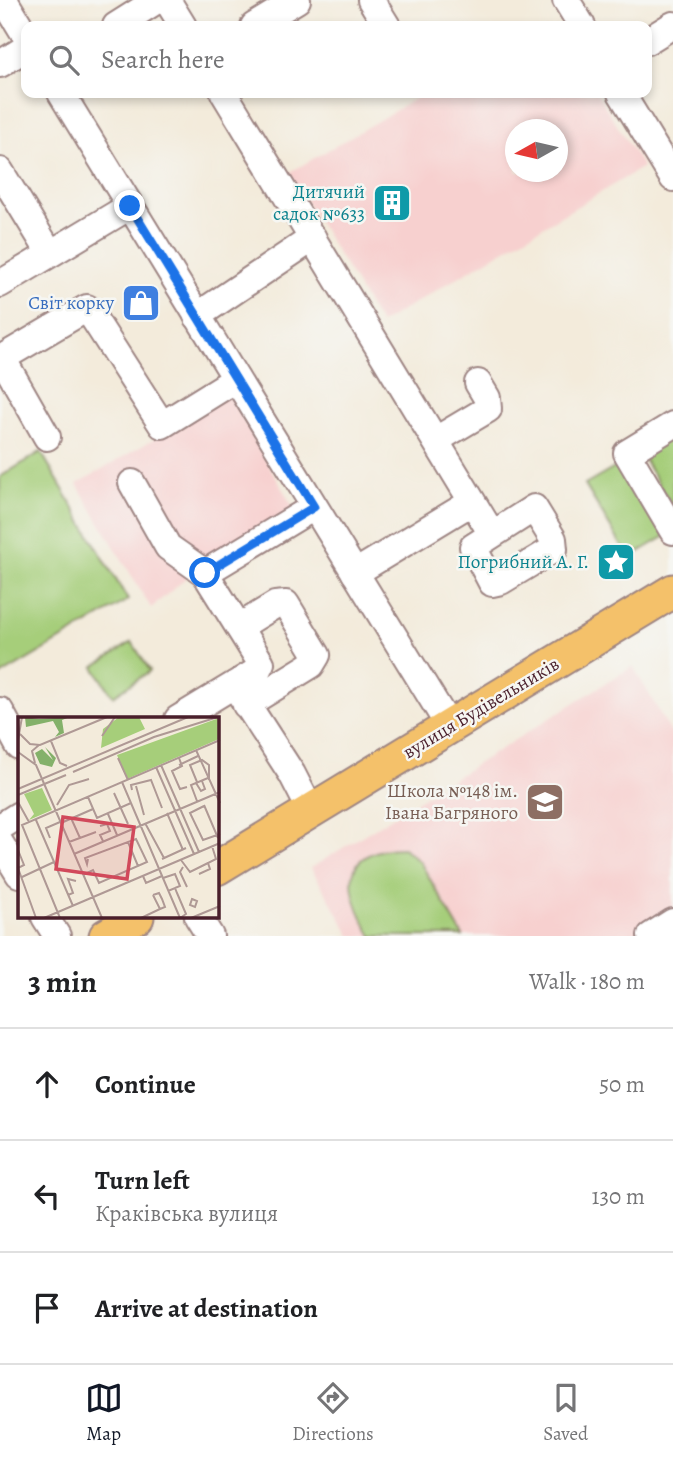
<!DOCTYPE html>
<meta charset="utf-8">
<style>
body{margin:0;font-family:Alegreya,serif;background:#f6f6f6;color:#202124}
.compass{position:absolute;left:505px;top:119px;width:63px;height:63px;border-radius:50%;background:#fff;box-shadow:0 4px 10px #0003;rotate:262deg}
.stop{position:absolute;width:21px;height:21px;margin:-16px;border:5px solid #1a73e8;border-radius:50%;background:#fff}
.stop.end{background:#1a73e8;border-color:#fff;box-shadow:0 2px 7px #0008}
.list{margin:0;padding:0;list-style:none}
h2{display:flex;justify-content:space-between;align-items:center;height:91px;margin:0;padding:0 28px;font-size:30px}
h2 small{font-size:23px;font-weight:400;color:#757577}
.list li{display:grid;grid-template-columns:46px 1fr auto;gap:21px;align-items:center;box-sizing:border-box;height:112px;padding:0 28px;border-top:2px solid #e0e0e0}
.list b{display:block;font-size:26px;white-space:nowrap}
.list p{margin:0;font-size:23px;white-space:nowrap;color:#757577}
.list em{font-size:23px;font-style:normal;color:#757577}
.icon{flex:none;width:38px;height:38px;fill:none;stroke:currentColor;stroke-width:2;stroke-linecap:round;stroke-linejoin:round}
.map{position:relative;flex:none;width:673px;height:936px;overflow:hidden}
.search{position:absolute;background:#fff;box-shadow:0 4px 10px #0003;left:21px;right:21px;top:21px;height:77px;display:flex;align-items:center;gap:18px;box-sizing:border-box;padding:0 24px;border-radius:14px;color:#757577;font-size:26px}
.sheet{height:427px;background:#fff}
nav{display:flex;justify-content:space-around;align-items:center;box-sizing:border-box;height:98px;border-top:2px solid #e0e0e0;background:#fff;font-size:19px;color:#757577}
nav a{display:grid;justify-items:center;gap:4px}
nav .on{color:#111827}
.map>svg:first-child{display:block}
.built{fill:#f7d0cf;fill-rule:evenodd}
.green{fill:#a6ce7a;stroke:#787652;stroke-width:2}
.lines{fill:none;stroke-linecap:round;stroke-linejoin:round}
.minor-casing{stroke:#9e8583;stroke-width:30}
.major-casing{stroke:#9e8583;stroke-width:37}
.minor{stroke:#fff;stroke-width:26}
.major{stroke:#f4c16a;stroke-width:33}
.route{stroke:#1a73e8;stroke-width:9}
.labels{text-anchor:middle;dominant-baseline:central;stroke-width:5;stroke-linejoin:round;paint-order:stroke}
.culture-label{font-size:19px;fill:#0d838f;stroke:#f6f6f2;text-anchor:end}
.shop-label{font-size:19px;fill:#366cbe;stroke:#f6f6f2;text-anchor:end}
.street-label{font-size:19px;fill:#4a1f2b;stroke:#f6f6f2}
.education-label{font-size:19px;fill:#785e54;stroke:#f6f6f2;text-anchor:end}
.inset-road{fill:none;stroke:#af9995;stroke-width:2}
.view{fill:#d1495b;fill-opacity:0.15;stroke:#d1495b;stroke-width:3.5}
.inset-edge{fill:none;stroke:#4a1f2b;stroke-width:3.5}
</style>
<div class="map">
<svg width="673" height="936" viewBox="0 0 673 936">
<rect width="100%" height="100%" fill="#f6f6f2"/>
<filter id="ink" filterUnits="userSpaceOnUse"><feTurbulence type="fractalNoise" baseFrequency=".0143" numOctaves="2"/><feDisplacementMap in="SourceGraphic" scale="14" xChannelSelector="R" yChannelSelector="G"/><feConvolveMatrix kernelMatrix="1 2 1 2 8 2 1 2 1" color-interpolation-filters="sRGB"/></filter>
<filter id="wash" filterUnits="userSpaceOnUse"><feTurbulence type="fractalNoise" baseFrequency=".00686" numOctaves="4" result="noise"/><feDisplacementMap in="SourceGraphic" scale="28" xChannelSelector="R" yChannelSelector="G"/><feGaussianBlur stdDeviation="1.57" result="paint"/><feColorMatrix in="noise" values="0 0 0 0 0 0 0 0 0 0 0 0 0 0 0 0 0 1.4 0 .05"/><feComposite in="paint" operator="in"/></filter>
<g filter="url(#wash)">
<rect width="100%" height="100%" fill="#f3ebdb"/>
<g class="built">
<path d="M 425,93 L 597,93 L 643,167 L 380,324 L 289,173 ZM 516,130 L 558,130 L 558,172 L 516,172 Z"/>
<polygon points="229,395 294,509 198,568 151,608 77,484"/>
<polygon points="633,666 673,736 673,911 631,936 351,936 311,868"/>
</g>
<g class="green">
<polygon points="673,431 673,508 639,451"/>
<polygon points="41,452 128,600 0,676 0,477"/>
<polygon points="623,463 666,536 629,558 585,485"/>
<polygon points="132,642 150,671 113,696 94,667"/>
<path d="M 403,848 L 420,862 L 463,936 L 372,936 C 346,893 336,849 403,848 Z"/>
</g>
</g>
<g filter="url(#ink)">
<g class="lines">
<g class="minor-casing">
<g id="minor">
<polyline points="4,0 26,36"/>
<polyline points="167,0 183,26"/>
<polyline points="371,0 387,26"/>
<polyline points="566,0 582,26"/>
<polyline points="116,26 157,0"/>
<polyline points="254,26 297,0"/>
<polyline points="647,41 673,25"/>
<polyline points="0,64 26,48"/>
<polyline points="61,93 449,726"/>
<polyline points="224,93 492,534"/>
<polyline points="621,93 673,178"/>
<polyline points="0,171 50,253"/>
<polyline points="0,284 130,206"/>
<polyline points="197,316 313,238"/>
<polyline points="673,425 627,453 673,531"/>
<polyline points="47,437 2,358 87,308 162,425 236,379"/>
<polyline points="436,440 488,409 487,398 478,383"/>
<polyline points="132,483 168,547 205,573 261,663 257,671 178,719"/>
<polygon points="534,508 553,539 554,549 501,581 492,583 473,547"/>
<polyline points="205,573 314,507"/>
<polyline points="355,573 472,502"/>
<polyline points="239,627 275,605 286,604 317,655 311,665 246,705"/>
<polyline points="237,689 292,774 311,811"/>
<polyline points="0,711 19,746"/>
<polyline points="0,827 19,815"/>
<polyline points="0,843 19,874"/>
<polyline points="45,917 57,936"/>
<polyline points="198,917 210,936"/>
<polyline points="651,936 673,922"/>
</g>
</g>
<g class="major-casing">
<g id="major">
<polyline points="217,868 673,591"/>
<polyline points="106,936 137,917"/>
</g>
</g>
<use href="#minor" class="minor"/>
<use href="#major" class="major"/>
</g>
</g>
<g class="lines" filter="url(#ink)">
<polyline class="route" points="130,206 314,507 205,573"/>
</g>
<defs>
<g id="building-square" transform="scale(2.0125)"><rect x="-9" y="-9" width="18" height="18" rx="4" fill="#0f9aa8" stroke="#f6f6f2"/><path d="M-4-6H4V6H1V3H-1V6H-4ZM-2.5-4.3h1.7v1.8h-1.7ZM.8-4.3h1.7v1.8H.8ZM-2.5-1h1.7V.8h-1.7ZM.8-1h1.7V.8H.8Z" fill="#fff"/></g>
<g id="shop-square" transform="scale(2.0125)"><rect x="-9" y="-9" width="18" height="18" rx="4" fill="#3f7fe0" stroke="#f6f6f2"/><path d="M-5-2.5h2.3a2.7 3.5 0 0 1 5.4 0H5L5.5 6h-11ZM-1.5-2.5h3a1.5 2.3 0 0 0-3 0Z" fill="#fff"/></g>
<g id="sight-square" transform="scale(2.0125)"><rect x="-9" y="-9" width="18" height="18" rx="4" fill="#0f9aa8" stroke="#f6f6f2"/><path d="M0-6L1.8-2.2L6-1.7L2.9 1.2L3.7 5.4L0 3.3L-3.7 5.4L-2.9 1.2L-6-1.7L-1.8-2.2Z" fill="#fff"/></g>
<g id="school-square" transform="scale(2.0125)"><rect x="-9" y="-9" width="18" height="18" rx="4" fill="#8d6e63" stroke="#f6f6f2"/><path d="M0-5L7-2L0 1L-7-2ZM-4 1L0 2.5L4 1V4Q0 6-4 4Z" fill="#fff"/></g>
</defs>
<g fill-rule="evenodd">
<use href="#building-square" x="392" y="203"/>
<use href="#shop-square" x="141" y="303"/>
<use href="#sight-square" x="616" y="562"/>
<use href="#school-square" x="545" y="802"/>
</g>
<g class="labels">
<g class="culture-label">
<text x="365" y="192">Дитячий<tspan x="365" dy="22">садок №633</tspan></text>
<text x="589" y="562">Погрибний А. Г.</text>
</g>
<g class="shop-label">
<text x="114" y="303">Світ корку</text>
</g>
<g class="street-label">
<text transform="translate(481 708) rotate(-31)">вулиця Будівельників</text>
</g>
<g class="education-label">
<text x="518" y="791">Школа №148 ім.<tspan x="518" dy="22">Івана Багряного</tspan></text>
</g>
</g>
<g transform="translate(18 717)">
<rect width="201" height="201" fill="#f3ebdb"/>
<path d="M 101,0 L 121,0 L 127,12 L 83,31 L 85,12 ZM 201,1 L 201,22 L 109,62 L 99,38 ZM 24,71 L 34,93 L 11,103 L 16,97 L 6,77 Z" fill="#a6ce7a"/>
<path d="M 7,0 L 21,2 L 52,0 L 44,3 L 46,16 L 37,20 L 41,15 L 35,4 L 8,10 ZM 27,30 L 38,41 L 34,50 L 22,47 L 17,36 L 24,32 L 35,43 Z" fill="#84b16a"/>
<path class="inset-road" d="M 2,17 L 12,27 L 22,28 L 89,0M 84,19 L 97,0M 0,23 L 4,0M 33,24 L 42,46 L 49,49M 178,33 L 202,86M 0,35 L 18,48 L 84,201M 100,41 L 110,63M 161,41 L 164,49 L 154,54 L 162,72 L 169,70M 17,46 L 14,34 L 21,28M 143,48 L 181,135M 161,48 L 180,39M 138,50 L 176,137M 55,55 L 136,20 L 200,0M 104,65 L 162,201M 179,65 L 172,48 L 184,43 L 191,48 L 191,63M 178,66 L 183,74 L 187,72 L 184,64M 118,69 L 126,98M 0,72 L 170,0M 114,73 L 113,68 L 133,63 L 144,91M 96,76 L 110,107M 0,78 L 48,58M 70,80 L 79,101 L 113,86M 179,84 L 173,68 L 190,61M 0,85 L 11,105M 39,88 L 51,68 L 71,62M 186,88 L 200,121M 186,89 L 172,96 L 185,123 L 202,117M 149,96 L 165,133M 90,97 L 99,118M 53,101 L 62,121M 18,103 L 55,189M 43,106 L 75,92M 127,106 L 146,141M 82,109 L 89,107 L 92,114 L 82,118 L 85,124M 32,121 L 28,111 L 42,105M 51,125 L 78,115M 110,125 L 120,149M 0,133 L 6,148 L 0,151 L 18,201M 56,137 L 202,75M 144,142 L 168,131M 163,143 L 172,155 L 190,146M 165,150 L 162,155 L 169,170M 181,157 L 192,152 L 190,146 L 198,142 L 194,129M 65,158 L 75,153 L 81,166 L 129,145 L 118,122 L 67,141 L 69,147 L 70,142M 125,159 L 128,166 L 144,159M 4,160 L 36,145M 145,161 L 157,157 L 162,169 L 157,171M 150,174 L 157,171 L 159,176 L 168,197 L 162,201M 50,178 L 55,176 L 50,162 L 58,164M 135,178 L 141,176 L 144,182 L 147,190 L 142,192M 174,182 L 179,184 L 177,190 L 172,188 ZM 26,201 L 202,126M 42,201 L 4,108 L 202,23M 123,201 L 142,192 L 135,178M 173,201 L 202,189"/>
<path class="view" d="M 45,100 L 116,110 L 109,162 L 38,152 Z"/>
<rect width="201" height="201" class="inset-edge"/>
</g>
</svg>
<svg class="compass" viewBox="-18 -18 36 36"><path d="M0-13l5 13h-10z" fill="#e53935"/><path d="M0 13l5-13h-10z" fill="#757577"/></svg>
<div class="stop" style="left:205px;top:573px"></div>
<div class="stop end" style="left:130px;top:206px"></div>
<div class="search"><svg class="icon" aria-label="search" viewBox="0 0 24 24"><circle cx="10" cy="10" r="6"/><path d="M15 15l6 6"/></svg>Search here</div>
</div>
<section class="sheet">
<h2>3 min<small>Walk · 180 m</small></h2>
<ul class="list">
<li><svg class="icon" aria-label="ahead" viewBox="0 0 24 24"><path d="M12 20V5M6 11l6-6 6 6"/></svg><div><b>Continue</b></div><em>50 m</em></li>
<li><svg class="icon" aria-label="left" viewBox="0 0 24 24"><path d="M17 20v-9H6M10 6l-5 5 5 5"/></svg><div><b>Turn left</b><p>Краківська вулиця</p></div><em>130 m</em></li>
<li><svg class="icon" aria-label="arrive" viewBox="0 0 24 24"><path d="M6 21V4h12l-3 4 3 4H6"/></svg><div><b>Arrive at destination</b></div></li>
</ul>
</section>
<nav>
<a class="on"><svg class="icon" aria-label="map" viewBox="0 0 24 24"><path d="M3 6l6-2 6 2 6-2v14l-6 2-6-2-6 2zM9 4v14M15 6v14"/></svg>Map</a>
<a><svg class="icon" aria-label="directions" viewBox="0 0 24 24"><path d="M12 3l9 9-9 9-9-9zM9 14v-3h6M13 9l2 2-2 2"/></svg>Directions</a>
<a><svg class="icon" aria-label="saved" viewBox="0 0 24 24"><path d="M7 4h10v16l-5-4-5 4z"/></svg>Saved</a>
</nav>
